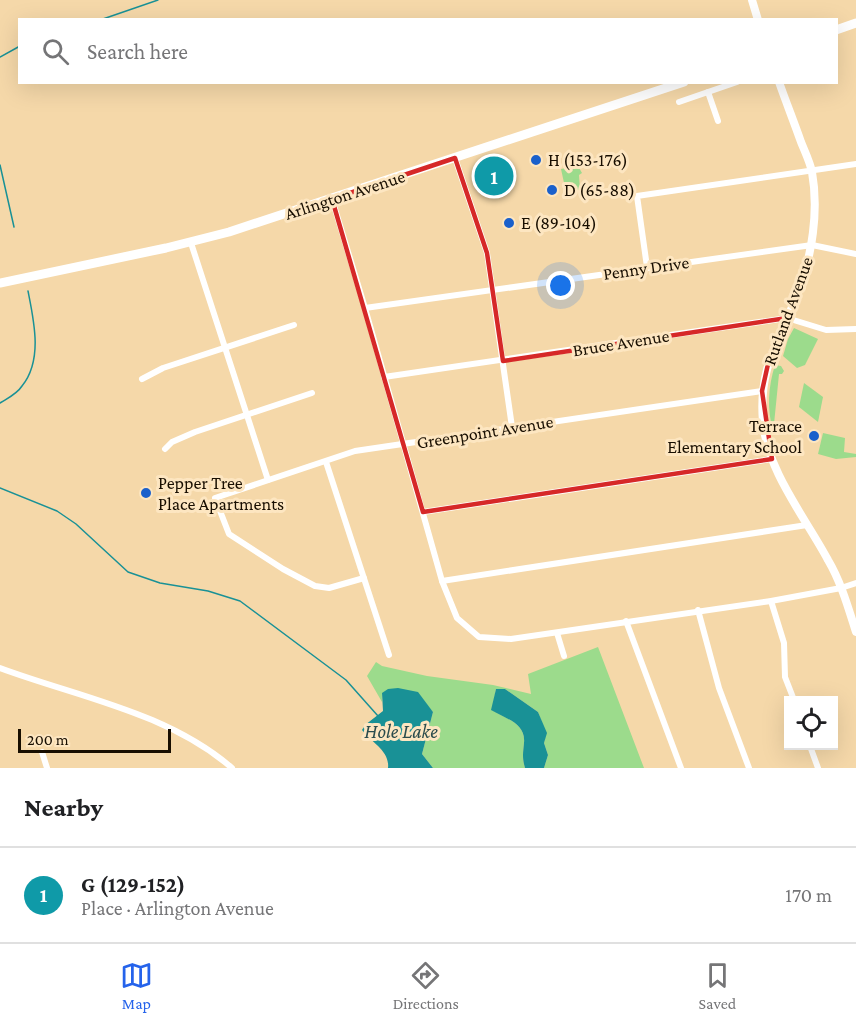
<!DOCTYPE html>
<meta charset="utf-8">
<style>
body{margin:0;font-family:"Crimson Pro",serif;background:#f6f6f6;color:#202124}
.controls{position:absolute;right:18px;bottom:18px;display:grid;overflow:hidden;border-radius:0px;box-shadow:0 6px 24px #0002}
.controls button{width:54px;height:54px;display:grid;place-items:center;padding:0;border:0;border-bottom:2px solid #e0e0e0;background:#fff;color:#202124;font:30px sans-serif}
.scale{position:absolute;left:18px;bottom:15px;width:153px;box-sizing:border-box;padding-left:6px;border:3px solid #180e00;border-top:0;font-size:16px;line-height:21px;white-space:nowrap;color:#180e00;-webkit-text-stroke:4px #fde6c1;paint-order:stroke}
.you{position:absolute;left:561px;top:286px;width:21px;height:21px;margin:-15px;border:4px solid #fff;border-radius:50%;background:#1a73e8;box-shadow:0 0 0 9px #1a73e833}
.badge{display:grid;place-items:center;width:39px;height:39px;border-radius:50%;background:#2563eb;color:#fff;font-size:20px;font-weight:700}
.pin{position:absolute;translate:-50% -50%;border:3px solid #fff;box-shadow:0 2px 6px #0006}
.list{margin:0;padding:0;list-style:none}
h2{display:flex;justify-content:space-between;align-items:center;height:78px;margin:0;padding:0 24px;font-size:26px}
h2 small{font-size:20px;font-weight:400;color:#757577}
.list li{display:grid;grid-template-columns:39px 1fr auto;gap:18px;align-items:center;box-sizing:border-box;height:96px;padding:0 24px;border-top:2px solid #e0e0e0}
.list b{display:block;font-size:22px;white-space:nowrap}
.list p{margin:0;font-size:20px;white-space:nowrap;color:#757577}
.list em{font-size:20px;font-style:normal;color:#757577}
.icon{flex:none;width:33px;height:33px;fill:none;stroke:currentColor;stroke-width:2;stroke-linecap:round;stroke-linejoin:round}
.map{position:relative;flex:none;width:856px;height:768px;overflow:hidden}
.search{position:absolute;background:#fff;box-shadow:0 6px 24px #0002;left:18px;right:18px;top:18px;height:66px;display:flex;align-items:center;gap:15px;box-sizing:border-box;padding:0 21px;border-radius:0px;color:#757577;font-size:22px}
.sheet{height:174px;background:#fff}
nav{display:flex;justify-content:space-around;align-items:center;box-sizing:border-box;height:84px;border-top:2px solid #e0e0e0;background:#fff;font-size:16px;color:#757577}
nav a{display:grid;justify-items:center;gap:3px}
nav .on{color:#2563eb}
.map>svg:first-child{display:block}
.green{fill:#9cdb8c}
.water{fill:#199196}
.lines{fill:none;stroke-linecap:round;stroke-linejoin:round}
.stream{stroke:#199196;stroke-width:1.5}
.street{stroke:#fff;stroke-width:6}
.secondary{stroke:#fff;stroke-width:8}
.primary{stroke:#fff;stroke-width:9}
.marked{fill:none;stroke:#d62828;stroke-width:4.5;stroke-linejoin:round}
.poi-dot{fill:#1a60cb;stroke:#fde6c1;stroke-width:2}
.labels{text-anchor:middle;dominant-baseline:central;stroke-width:6;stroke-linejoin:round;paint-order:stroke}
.poi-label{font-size:18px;fill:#180e00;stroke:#fde6c1;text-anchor:start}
.street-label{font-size:18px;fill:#180e00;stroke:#fde6c1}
.water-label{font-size:20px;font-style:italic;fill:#2b4c4d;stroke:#fde6c1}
</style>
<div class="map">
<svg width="856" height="768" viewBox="0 0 856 768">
<rect width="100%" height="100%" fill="#f5d8a9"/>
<g class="green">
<polygon points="578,166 582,173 579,175 580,190 566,192 561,169"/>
<polygon points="794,328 818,339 805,365 797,368 783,356 788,339"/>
<path d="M 775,365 L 781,366 L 784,371 L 782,374 L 779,374 L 774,424 L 778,426 L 778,429 L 773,431 C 767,409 768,387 775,365 Z"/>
<polygon points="804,383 823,397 818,422 799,407"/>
<polygon points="823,433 845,438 844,452 856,454 856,457 836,459 818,454"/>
<path d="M 598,647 L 644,768 L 544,768 L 548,755 L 544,743 L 546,733 L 538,712 L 505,689 L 496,689 L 492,710 C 506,719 526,723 524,743 C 523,753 522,758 525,768 L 433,768 L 422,754 L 433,712 L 425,703 L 382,693 L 382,702 L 367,676 L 376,662 L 382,666 L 427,676 L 493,685 L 531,694 L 528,674 Z"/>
</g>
<g class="water">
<path d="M 398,688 L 418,692 L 433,712 L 422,754 L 433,768 L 388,768 C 390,751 372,743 362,730 L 365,725 L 383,711 L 382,693 L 388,689 Z"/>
<path d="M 496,689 L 505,689 L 538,712 L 547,733 L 544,743 L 548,755 L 544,768 L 525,768 C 522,758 523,753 524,743 C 526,723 506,719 491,710 Z"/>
</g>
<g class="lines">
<g class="stream">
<polyline points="100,20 158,0"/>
<polyline points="0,57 20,46"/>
<polyline points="0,165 14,227"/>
<path d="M 0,403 C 8,398 17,394 22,386 C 43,360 34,321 28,291"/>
<polyline points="0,488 57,511 76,524 128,572 160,583 208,591 240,601 346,680 378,716"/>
</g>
<g class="street">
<polyline points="708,92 718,121"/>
<polyline points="679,102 737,82"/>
<polyline points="455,158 487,253 512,427"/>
<polyline points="332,199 365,308 442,581 457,618 479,637 511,639 771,601 841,588 856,583"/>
<polyline points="191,243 268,480"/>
<polyline points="647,267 637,196 856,164"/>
<polyline points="365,308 812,245 856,254"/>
<polyline points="384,377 787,318 826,330 856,329"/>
<polyline points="142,379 163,368 294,325"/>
<polyline points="165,449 172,442 195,432 312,393"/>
<polyline points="326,462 389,655"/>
<polyline points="423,512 772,459"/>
<polyline points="364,578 329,588 315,586 283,569 229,534 215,498 355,451 762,391"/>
<polyline points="442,581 807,525"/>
<polyline points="771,601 784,643 785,677 794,700"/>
<polyline points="698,610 719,688 749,768"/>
<polyline points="626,621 681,768"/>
<polyline points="557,633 564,656"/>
<path d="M 0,668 C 78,697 167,712 232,768"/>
<polyline points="810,746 818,768"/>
<polyline points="42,752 47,768"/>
</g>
<g class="secondary">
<polyline points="752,0 758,20"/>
<path d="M 779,82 C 786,102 794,122 801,142 C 805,152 810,162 812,172 C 819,211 812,256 798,292 C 780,341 758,366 763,422 C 767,471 805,517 828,560 C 841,582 848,607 856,632"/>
</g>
<g class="primary">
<polyline points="836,30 856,23"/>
<polyline points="0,283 166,248 229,232 684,82"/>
</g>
</g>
<path class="marked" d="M 455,158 L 487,253 L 503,361 L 787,318 L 770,355 L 762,391 L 772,459 L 423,512 L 332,199 Z"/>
<g class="poi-dot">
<circle cx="536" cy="160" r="6"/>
<circle cx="552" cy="190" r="6"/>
<circle cx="509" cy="223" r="6"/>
<circle cx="814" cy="436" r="6"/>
<circle cx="146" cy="493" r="6"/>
</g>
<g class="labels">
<g class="poi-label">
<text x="548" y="160">H (153-176)</text>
<text x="564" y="190">D (65-88)</text>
<text x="521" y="223">E (89-104)</text>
<text x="802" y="426" text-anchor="end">Terrace<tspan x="802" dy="21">Elementary School</tspan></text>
<text x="158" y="483">Pepper Tree<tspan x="158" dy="21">Place Apartments</tspan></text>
</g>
<g class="street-label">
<text transform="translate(345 195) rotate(-18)">Arlington Avenue</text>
<text transform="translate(646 268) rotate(-8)">Penny Drive</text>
<text transform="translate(788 311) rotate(-70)">Rutland Avenue</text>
<text transform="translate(621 343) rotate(-9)">Bruce Avenue</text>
<text transform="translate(485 432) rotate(-9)">Greenpoint Avenue</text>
</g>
<g class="water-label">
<text x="401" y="731">Hole Lake</text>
</g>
</g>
</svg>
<div class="controls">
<button><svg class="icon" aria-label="locate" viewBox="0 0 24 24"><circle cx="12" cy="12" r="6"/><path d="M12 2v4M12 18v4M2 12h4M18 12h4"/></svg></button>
</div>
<div class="scale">200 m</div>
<div class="you"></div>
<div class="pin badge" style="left:494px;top:176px;background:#0f9aa8">1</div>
<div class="search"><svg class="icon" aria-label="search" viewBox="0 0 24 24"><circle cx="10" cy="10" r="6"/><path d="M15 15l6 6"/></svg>Search here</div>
</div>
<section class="sheet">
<h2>Nearby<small></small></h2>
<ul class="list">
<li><span class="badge" style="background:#0f9aa8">1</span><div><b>G (129-152)</b><p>Place · Arlington Avenue</p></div><em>170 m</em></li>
</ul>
</section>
<nav>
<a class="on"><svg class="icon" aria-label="map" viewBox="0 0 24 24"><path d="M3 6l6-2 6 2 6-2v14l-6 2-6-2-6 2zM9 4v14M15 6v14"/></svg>Map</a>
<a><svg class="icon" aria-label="directions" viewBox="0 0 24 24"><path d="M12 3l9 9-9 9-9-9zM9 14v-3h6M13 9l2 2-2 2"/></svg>Directions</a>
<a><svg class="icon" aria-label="saved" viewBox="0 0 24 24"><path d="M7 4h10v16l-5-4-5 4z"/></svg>Saved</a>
</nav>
